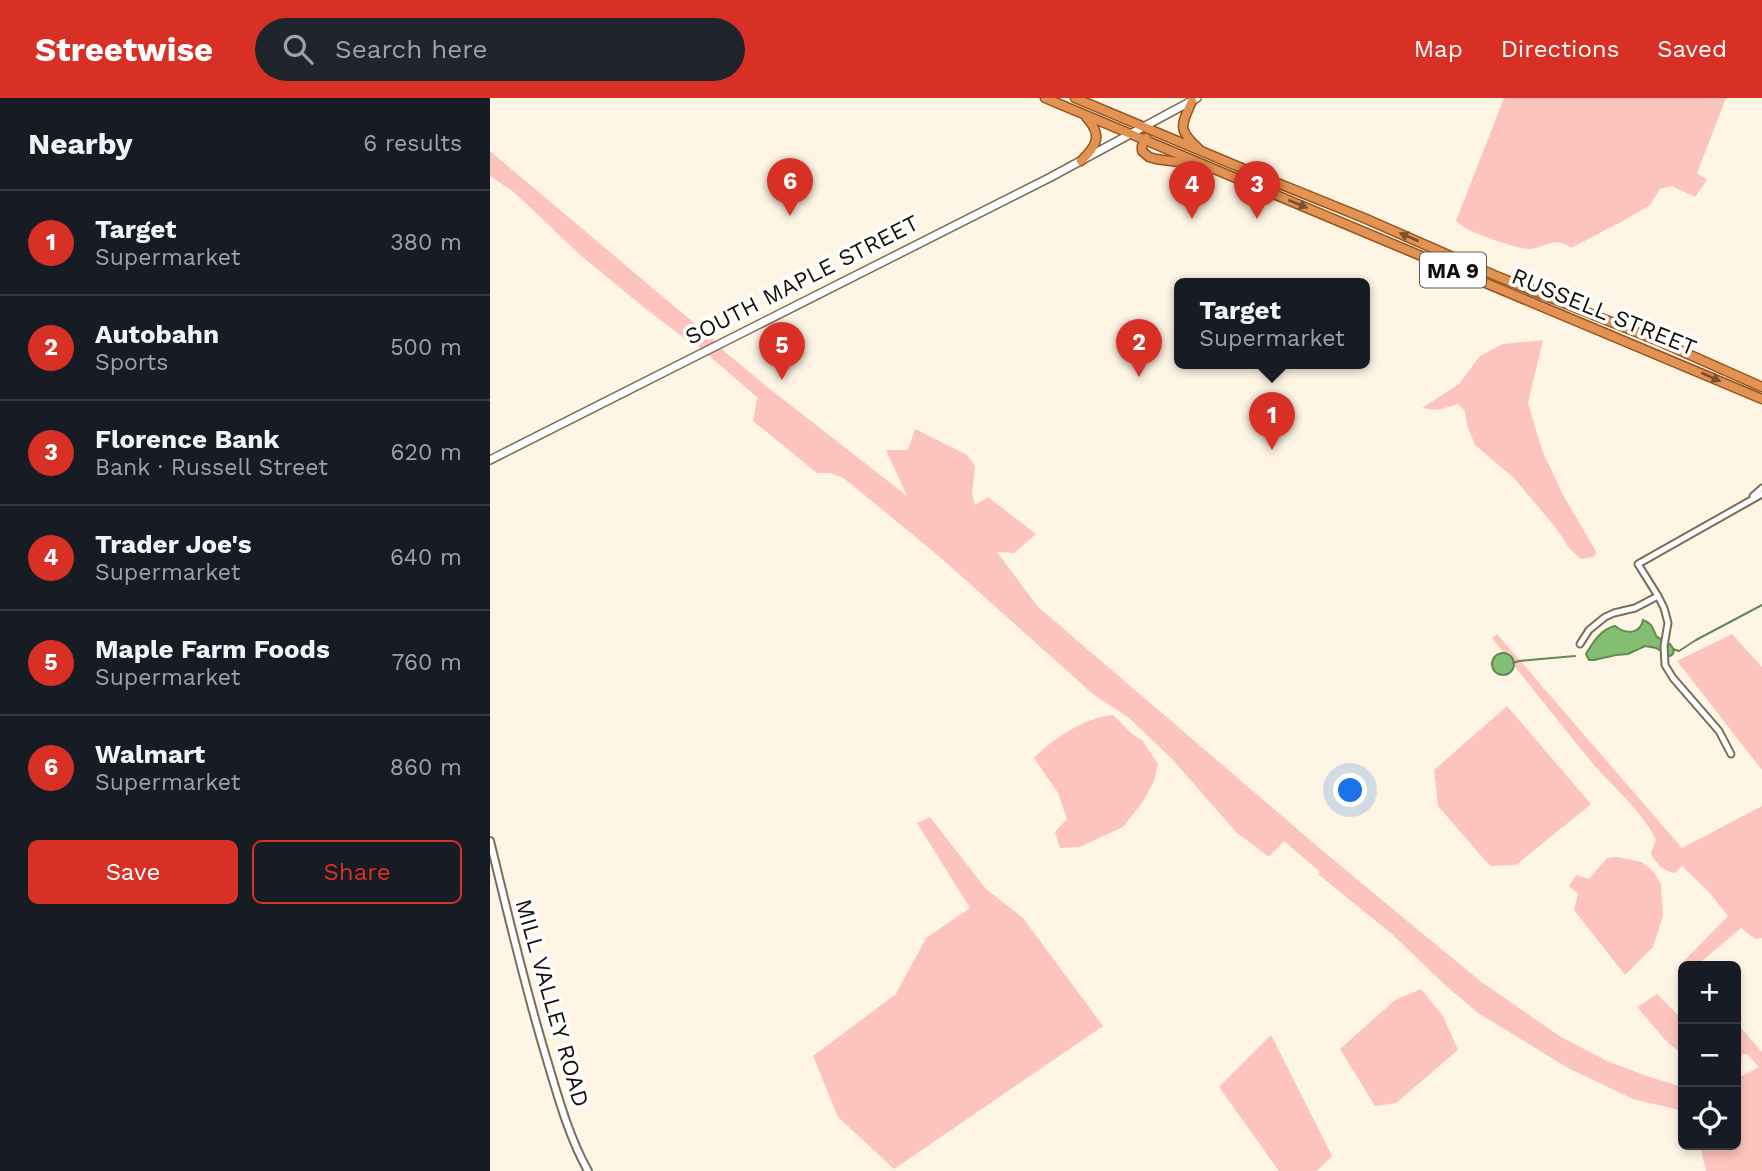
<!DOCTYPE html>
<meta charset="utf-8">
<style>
body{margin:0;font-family:"Work Sans",sans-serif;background:#20242c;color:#f1f3f6}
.controls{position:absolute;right:21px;bottom:21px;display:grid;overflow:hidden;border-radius:10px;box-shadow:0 4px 10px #0003}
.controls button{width:63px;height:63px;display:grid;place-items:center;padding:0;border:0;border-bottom:2px solid #363941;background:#171b24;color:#f1f3f6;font:35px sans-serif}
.you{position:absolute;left:861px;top:693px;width:24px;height:24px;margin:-18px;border:5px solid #fff;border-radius:50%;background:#1a73e8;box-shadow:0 0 0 10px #1a73e833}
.badge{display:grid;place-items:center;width:46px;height:46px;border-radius:50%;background:#d93025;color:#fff;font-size:23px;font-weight:700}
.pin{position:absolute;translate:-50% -58px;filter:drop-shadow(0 2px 4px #0008)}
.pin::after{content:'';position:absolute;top:37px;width:24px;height:21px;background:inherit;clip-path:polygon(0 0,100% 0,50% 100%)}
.popup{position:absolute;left:684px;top:180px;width:196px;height:91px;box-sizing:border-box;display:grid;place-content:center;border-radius:10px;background:#171b24;filter:drop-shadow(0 2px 5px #0005);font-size:23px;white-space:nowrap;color:#9ea1a6}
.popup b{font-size:26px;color:#f1f3f6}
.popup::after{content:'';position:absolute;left:50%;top:100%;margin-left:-14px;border:14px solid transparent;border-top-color:#171b24}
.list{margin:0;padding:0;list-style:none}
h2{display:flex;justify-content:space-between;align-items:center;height:91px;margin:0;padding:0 28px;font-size:30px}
h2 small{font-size:23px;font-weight:400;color:#9ea1a6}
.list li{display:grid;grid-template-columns:46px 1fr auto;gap:21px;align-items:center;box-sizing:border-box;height:105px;padding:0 28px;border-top:2px solid #363941}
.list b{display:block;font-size:26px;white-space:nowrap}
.list p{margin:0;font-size:23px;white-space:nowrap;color:#9ea1a6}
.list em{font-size:23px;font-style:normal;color:#9ea1a6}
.actions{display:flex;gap:14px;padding:21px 28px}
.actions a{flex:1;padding:16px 0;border:2px solid #d93025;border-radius:10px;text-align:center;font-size:24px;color:#d93025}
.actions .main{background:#d93025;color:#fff}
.icon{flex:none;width:38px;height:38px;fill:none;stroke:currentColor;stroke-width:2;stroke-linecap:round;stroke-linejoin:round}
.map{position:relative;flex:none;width:1272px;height:1073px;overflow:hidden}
header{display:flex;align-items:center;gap:42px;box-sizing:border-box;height:98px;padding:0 35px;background:#d93025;color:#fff}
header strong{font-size:33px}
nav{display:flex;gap:38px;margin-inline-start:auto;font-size:24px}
.search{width:490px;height:63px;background:#20242c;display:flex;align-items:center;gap:18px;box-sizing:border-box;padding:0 24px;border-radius:38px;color:#9ea1a6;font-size:26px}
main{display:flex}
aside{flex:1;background:#171b24}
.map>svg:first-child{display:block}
.green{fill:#fdc4bd}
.water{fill:#84be73;stroke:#628a53;stroke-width:2}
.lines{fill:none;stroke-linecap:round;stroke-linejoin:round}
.stream{stroke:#628a53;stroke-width:2}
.minor-casing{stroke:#786e5b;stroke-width:9}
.tertiary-casing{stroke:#786e5b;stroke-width:10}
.secondary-casing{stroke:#786e5b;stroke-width:10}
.trunk-casing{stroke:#95541d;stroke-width:11}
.minor{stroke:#fff;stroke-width:5}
.tertiary{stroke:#fff;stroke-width:6}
.secondary{stroke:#fff;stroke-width:7}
.trunk{stroke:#e29353;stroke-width:8}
.oneway{fill:#7b522e}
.labels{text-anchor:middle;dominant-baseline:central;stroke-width:7;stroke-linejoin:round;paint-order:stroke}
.shield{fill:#fff;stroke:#5a5853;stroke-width:2}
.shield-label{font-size:21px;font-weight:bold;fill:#141009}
.street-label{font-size:23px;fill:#141009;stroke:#fff}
</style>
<header>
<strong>Streetwise</strong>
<div class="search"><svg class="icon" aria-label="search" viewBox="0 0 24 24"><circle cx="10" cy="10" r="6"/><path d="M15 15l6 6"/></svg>Search here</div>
<nav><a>Map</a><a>Directions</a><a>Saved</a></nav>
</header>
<main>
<aside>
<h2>Nearby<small>6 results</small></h2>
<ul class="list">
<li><span class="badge">1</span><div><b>Target</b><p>Supermarket</p></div><em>380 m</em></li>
<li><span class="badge">2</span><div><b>Autobahn</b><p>Sports</p></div><em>500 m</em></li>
<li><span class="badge">3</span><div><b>Florence Bank</b><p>Bank · Russell Street</p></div><em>620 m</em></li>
<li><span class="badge">4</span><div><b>Trader Joe's</b><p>Supermarket</p></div><em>640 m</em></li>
<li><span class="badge">5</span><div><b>Maple Farm Foods</b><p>Supermarket</p></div><em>760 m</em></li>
<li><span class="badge">6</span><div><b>Walmart</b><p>Supermarket</p></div><em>860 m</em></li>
</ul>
<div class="actions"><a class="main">Save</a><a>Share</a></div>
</aside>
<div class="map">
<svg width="1272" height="1073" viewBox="0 0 1272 1073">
<rect width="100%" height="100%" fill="#fef5e4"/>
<g class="green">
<path d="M 1014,0 L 1236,0 L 1207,75 L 1217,82 L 1205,99 L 1182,88 L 1170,91 L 1160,107 L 1131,124 L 1081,150 C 1065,137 1056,150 1039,151 C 1028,151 985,136 975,130 C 972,128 969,125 966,123 Z"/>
<polygon points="0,53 223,241 235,254 276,288 417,398 396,352 418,352 425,331 477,357 485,368 482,396 485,407 498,399 546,436 524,455 507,454 548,509 840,759 990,883 1071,939 1117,963 1157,978 1193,989 1193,1013 1143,1001 1078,970 988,915 955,887 903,837 828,776 830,774 794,743 779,759 747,735 681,660 638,619 604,597 451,460 355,381 340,375 327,375 263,323 266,305 268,300 201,242 198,243 156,211 89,156 25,95 0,78"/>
<polygon points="1053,242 1038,305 1052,352 1073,397 1107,455 1103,459 1091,461 1080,451 1066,430 1024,380 985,347 977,327 975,313 968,306 948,312 932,310 969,286 990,258 1013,246"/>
<path d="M 1007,536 L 1192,750 L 1272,708 L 1272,840 L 1265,841 L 1251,830 L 1206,868 L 1193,868 L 1193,875 L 1190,867 L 1238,818 L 1218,793 L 1192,768 L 1185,775 C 1174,774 1165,765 1161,755 L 1166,742 C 1152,713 1125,691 1104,667 C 1069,625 1036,582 1002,540 Z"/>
<polygon points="1242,536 1272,569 1272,672 1187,563"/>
<polygon points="1017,608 1101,706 1026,767 1000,768 948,708 944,672"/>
<path d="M 623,617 L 642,636 L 652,642 L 668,666 L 664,683 L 652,705 L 633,729 L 590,749 L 570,750 L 565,734 L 577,721 L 568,695 L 544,660 C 564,640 594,620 623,617 Z"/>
<polygon points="440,719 496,791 533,820 613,928 404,1071 348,1019 323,958 406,896 436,840 480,810 427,725"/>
<polygon points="1127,759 1152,764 1163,773 1171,786 1173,818 1163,849 1135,877 1084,812 1088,796 1079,788 1086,777 1099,781 1117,760"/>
<polygon points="931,891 953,918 968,952 906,1005 885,1008 850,951 905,902"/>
<polygon points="1167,896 1193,922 1193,956 1178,945 1147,909"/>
<polygon points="1246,924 1272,954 1272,1073 1216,1073 1210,1047 1246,1047 1246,981 1269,969 1257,956 1252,956 1250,970 1246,972"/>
<polygon points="781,937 842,1058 827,1073 789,1073 729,989"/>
</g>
<g class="water">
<path d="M 1153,522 C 1164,526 1162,531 1167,539 L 1180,546 L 1184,552 L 1183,556 L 1180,558 L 1166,550 L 1155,548 L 1138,556 L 1126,557 L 1104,562 L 1099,562 L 1096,556 C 1103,544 1111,531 1125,528 C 1135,536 1150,537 1153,522 Z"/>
<circle cx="1013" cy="566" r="11"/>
</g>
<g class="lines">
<g class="stream">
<polyline points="1183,551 1189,553 1206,542 1272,507"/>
<polyline points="1023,565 1029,563 1085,558"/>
</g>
<g class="minor-casing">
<g id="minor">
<polyline points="1263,398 1272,390"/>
<polyline points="1168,498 1148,466 1272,396"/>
<polyline points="1090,546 1099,532 1115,519 1124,515 1145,510 1168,498 1174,510 1178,525 1174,548 1175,567 1183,580 1229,633 1241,656"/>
</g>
</g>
<g class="tertiary-casing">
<path id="tertiary" d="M 0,743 C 18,816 35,890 57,962 C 68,999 79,1039 98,1073"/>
</g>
<g class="secondary-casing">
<polyline id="secondary" points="0,362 559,80 707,0"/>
</g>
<g class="trunk-casing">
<g id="trunk">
<polyline points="555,0 1272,301"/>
<polyline points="585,0 780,82 874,120 1004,177 1171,244 1272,289"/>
<path d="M 702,3 C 691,28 687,31 709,51"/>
<polyline points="656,40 652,48 652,53 659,59 666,61 703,66"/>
<path d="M 591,63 C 607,48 613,37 596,19"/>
</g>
</g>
<use href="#minor" class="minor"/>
<use href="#tertiary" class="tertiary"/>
<use href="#secondary" class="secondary"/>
<use href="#trunk" class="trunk"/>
</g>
<defs><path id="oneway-solid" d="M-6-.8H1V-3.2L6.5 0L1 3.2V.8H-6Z" transform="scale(1.75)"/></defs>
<g class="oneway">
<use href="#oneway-solid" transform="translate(808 106) rotate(22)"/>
<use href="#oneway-solid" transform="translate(919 139) rotate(-157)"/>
<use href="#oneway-solid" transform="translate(1221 279) rotate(24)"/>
</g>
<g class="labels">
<rect class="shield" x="930" y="154.5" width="66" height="35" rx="5"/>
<g class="shield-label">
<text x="963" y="172">MA 9</text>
</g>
<g class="street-label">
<text transform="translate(312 182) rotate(-27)">SOUTH MAPLE STREET</text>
<text transform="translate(1114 214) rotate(22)">RUSSELL STREET</text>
<text transform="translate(62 905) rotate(74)">MILL VALLEY ROAD</text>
</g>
</g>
</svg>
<div class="controls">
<button>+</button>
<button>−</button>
<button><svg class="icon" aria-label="locate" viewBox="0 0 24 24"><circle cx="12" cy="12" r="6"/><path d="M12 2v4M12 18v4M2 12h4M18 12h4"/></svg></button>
</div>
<div class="you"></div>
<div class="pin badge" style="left:782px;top:352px">1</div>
<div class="popup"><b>Target</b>Supermarket</div>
<div class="pin badge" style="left:649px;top:279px">2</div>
<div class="pin badge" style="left:767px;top:121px">3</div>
<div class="pin badge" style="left:702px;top:121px">4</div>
<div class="pin badge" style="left:292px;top:282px">5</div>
<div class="pin badge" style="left:300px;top:118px">6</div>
</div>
</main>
